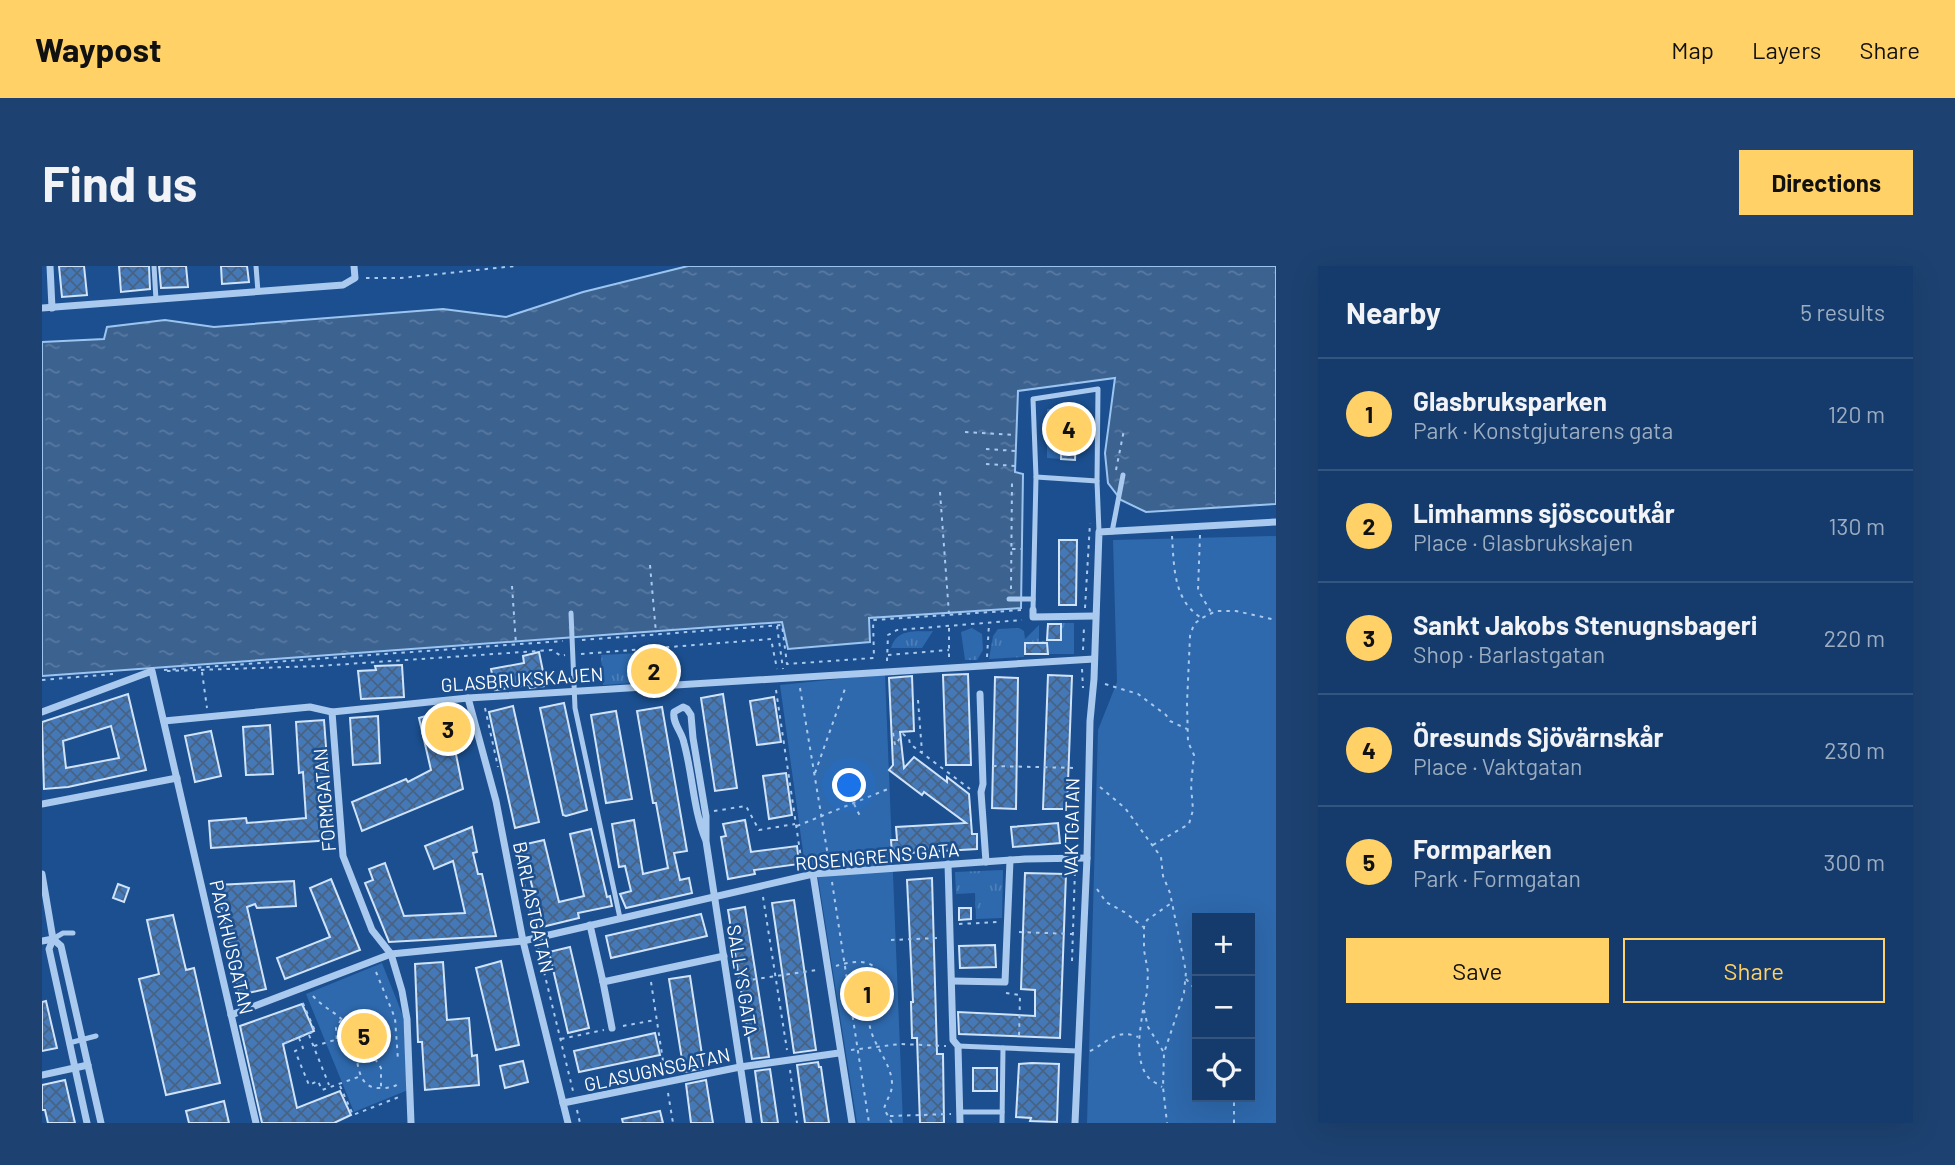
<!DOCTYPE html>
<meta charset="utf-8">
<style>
body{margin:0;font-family:Barlow,sans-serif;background:#1d4271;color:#f1f3f6}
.controls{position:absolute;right:21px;bottom:21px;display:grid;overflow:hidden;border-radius:0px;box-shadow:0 7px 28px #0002}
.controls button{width:63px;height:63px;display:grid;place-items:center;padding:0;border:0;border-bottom:2px solid #33557e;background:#143b6b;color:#f1f3f6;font:35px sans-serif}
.you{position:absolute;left:808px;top:520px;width:24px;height:24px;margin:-18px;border:5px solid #fff;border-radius:50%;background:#1a73e8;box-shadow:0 0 0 10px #1a73e833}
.badge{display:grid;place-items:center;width:46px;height:46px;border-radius:50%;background:#ffd166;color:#111;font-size:23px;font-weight:700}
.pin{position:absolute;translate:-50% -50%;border:4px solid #fff;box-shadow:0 2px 7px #0006}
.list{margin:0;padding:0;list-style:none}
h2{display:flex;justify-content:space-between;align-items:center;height:91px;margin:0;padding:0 28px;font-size:30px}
h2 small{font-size:23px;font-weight:400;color:#9dadc1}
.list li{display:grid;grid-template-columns:46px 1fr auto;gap:21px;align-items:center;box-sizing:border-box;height:112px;padding:0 28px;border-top:2px solid #33557e}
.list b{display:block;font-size:26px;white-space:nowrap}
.list p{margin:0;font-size:23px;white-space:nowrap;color:#9dadc1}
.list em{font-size:23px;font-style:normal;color:#9dadc1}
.actions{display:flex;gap:14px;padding:21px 28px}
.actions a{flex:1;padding:16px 0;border:2px solid #ffd166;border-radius:0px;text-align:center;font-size:24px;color:#ffd166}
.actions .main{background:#ffd166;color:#111}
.icon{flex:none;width:38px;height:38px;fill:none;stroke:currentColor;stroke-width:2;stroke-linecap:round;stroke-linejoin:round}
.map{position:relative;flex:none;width:1234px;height:857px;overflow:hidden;border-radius:0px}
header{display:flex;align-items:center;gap:42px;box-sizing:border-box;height:98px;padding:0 35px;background:#ffd166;color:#111}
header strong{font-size:33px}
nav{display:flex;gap:38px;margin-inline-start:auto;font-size:24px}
.intro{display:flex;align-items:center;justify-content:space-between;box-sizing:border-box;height:168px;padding:0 42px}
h1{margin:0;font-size:49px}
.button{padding:18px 32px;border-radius:0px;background:#ffd166;color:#111;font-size:24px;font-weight:700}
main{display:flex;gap:42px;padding:0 42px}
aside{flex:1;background:#143b6b;border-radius:0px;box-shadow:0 7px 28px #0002}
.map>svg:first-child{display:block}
.grass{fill:url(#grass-tufts)}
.park{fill:#2e69ad;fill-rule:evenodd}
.water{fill:url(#water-ripples);stroke:#9cc4f0;stroke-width:2}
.building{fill:url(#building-cross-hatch);stroke:#cfe3fa;stroke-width:2;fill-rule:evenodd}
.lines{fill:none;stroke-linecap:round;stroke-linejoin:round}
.path{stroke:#a9c9ee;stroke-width:2;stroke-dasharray:3.5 5;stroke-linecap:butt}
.lane{stroke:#a9c9ee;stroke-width:5}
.street{stroke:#a9c9ee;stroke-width:7}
.labels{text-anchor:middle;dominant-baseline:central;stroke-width:5;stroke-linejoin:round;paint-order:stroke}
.street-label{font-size:19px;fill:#fff;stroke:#1b4f8f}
</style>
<header>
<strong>Waypost</strong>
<nav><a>Map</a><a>Layers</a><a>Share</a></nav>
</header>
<div class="intro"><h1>Find us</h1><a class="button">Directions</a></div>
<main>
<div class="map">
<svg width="1234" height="857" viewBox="0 0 1234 857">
<defs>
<pattern id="grass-tufts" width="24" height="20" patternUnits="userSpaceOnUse" patternTransform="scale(1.75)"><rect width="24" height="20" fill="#2e69ad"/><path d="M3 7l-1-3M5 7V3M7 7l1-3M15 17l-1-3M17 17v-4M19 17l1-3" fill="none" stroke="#4d80b9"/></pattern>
<pattern id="water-ripples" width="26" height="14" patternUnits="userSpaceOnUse" patternTransform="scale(1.75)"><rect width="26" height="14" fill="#3c6290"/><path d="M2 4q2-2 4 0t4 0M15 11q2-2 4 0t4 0" fill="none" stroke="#597aa1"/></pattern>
<pattern id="building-cross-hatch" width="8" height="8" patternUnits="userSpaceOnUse" patternTransform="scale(1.75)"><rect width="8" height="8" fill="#4478b7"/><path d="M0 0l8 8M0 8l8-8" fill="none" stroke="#486282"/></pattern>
</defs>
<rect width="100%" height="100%" fill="#1b4f8f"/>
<g class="grass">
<polygon points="1036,140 1034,194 1005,192 1005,143"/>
<polygon points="1020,357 1032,357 1032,388 1006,388 1005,382 997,382 997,388 989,388 989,378 983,377 982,391 947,393 951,370 956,363 977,362 982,365 983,373 997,359 997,375 1018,374"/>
<polygon points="930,362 940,368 941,384 935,394 923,394 919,366"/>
<path d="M 891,365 L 880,382 L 849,382 C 855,362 873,366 891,365 Z"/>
<polygon points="601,387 603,416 561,419 559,389"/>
<polygon points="961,604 960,652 934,653 933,627 914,628 913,606"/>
</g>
<g class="park">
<path d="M 1234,270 L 1234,857 L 1045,857 L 1056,464 L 1075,416 L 1071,274 ZM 1155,652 L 1208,652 L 1208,831 L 1155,831 Z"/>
<polygon points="843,408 861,857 815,857 774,599 763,600 738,419"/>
<polygon points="340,697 361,750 366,824 312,846 264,728"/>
</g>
<polygon class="water" points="646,0 1234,0 1234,238 1104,246 1079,234 1066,217 1063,187 1073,112 976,125 973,206 981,208 979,342 827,352 828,376 746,383 740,356 0,410 0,76 62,73 65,61 123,54 172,61 401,43 464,51 541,26"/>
<g class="building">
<polygon points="17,0 42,0 45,29 20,31"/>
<polygon points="77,0 107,0 108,23 79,26"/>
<polygon points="117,0 144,0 146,21 119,22"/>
<polygon points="179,0 205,0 207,16 180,18"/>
<polygon points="1020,148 1035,148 1033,194 1019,193"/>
<polygon points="1017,274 1035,274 1034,339 1017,339"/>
<polygon points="1006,358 1019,358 1019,374 1005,374"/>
<polygon points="983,377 1005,377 1006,388 983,388"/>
<polygon points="497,386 504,420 488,422 487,419 453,424 449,403 482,397 481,390"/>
<polygon points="606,395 617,395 617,414 606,415"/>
<polygon points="360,399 362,431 319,433 316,405 334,404 333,400"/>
<polygon points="926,408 929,499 904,499 901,409"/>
<polygon points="1006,409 1030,410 1025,543 1001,543"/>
<polygon points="870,410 872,465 858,466 862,502 872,491 905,516 905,511 927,528 930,568 935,568 935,583 850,588 849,574 855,574 854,561 924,557 882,526 880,529 847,504 851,499 847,412"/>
<polygon points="953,411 976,412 974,543 950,542"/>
<path d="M 86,428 L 104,504 L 26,521 L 2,523 L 0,456 ZM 69,460 L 77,492 L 24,502 L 21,475 Z"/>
<polygon points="681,428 695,522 673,525 659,432"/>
<polygon points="732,431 739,476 715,479 708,435"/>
<polygon points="522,437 545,544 524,550 521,549 498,442"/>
<polygon points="471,440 497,556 473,562 447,446"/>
<polygon points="620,441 645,585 632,587 638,614 647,612 650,627 584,642 578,628 589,625 583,600 577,601 570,558 592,554 601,608 626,602 614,537 611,537 595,445"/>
<polygon points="405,444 421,523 320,565 310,536 364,513 366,516 389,504 377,452"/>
<polygon points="574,445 590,533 564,537 549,449"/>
<polygon points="336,450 338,497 311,499 308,452"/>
<polygon points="282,454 291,574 169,582 167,555 204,552 205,557 264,552 261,506 257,507 254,456"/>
<polygon points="228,459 231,508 204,509 201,461"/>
<polygon points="169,465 179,510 153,516 143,470"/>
<polygon points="744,507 750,549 727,553 721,510"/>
<polygon points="703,554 709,586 755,580 757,598 712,604 713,608 686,613 679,571 684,570 681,558"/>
<polygon points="1016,557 1018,577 971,581 969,561"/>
<polygon points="430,561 435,586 431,587 436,608 440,608 454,670 347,676 323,617 331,614 327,603 343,597 362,650 423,647 411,595 392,603 383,580"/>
<polygon points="549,563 565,631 568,630 570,640 536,647 537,652 500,661 480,579 502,574 517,636 542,630 528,568"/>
<polygon points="983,607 1024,608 1018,772 917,768 916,746 993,750 993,724 979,723"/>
<polygon points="890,612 895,788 901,788 902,857 878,857 875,772 870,772 869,736 871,736 865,614"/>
<polygon points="289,613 318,684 243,713 235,692 288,671 268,622"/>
<polygon points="252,615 254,640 215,642 213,638 205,641 224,723 197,729 175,619"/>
<polygon points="76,618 87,622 82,636 71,632"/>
<polygon points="752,634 774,784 752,787 730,637"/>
<polygon points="703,641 727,791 710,793 686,644"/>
<polygon points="917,642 929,642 929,653 917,654"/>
<polygon points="659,648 665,670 569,692 564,670"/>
<polygon points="131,649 144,704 152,702 178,817 124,829 97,713 117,708 105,654"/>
<polygon points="953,679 954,701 918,702 917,680"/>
<polygon points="528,681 547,762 526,767 507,686"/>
<polygon points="459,695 477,779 454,784 434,702"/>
<polygon points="401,696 405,754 427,752 430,790 435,789 437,819 383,824 380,776 376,776 373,698"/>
<polygon points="648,710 662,802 642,806 627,713"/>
<polygon points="4,735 15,782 0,785 0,736"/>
<polygon points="260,738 272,765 241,778 255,842 298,825 309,849 292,857 220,857 198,760"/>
<polygon points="613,767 618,789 537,806 532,785"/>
<polygon points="481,795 486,816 463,822 458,800"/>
<polygon points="776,796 777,801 779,801 787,857 763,857 755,799"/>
<polygon points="990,797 1017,798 1015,856 988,855 989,852 974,851 977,798"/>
<rect x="931" y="802" width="24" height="23"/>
<polygon points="728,803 736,857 720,857 713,805"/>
<polygon points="23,814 33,857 6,857 3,844 0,844 0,819"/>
<polygon points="664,814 671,857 649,857 644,818"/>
<polygon points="182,835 187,857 147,857 144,845"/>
<polygon points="618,845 621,857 581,857 580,853"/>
</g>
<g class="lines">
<g class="path">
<polyline points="324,12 359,12 473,0"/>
<polyline points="923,166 974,169"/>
<polyline points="944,183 974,185"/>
<polyline points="944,198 974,200"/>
<polyline points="1074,204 1082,164"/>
<polyline points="898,226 907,348"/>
<polyline points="1158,269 1156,324 1169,346"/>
<path d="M 1130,270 C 1132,299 1131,333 1158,351"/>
<polyline points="970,283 979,283"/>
<polyline points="608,299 614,367"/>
<polyline points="470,320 474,378"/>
<polyline points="969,323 970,216"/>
<polyline points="1043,342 1048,257"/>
<polyline points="735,360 741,403"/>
<polyline points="907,362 907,391"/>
<polyline points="540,374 740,359 745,398 832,392 831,354 979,344"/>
<polyline points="1041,384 1042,361"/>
<polyline points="539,388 729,373 735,403"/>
<polyline points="846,389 907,384"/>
<polyline points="945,391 947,358"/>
<polyline points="845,395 846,369 855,364 980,354"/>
<polyline points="1040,403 1041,422"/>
<polyline points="122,404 521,375"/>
<polyline points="125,405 277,400 510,384 519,390 523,389"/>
<polyline points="160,406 165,442"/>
<polyline points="0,414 71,408"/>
<polyline points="1063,418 1096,428 1124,449 1128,455 1145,463"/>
<polyline points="758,422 787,596"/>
<polyline points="734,424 760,599"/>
<polyline points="876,434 880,486"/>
<polyline points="443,442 456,501"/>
<polyline points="851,467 853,479 861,468 867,473 868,478 928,523"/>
<polyline points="951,500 1036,502"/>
<polyline points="773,507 804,420"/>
<polyline points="1058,521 1083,542 1119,591 1121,610 1128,627 1141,691 1144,706 1142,727 1122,787 1121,821 1125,857"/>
<polyline points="812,538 819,552"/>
<polyline points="672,545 704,540 717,564 753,558"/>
<polyline points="755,560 846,523"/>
<polyline points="1111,579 1147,558 1151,544 1149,519 1152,489 1146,476 1145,437 1148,370 1152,358 1160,352 1174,345 1194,345 1234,354"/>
<polyline points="1034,583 1035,550"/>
<polyline points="475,585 492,662"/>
<polyline points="790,616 827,857"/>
<polyline points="1055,623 1064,636 1084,647 1101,661"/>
<polyline points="721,631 745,784"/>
<polyline points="917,658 956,656"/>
<polyline points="977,666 1030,668"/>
<polyline points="849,674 897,672"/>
<polyline points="496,681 531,825"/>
<polyline points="1030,695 1033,603"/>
<path d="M 794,700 C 806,696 827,692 835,704 C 847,720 826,738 827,755 C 829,778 849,795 850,817 C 851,826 844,834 842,843 L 850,857"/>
<polyline points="334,706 353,752 356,794"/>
<polyline points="1144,713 1155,725"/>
<polyline points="609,716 623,808"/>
<polyline points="694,716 775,704"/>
<polyline points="964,727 978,729 977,772"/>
<path d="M 271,730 C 282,743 299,748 308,763 C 318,780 309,822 337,822 C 345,822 352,822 357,817"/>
<path d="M 1101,744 C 1098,765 1092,793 1106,811 C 1109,815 1116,818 1120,821"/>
<polyline points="299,754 294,762 295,776 307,786 330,788 339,802 339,821"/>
<polyline points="581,760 613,754"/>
<polyline points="267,769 287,819"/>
<polyline points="257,772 261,782 253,785 267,819 276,815 280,824 319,810"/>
<polyline points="519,773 562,764"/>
<polyline points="243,777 273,765 260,735"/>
<polyline points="272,780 293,774"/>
<polyline points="809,784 858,778 904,780"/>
<path d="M 1048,785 C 1066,776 1075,762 1096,771"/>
<polyline points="1121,785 1106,761 1101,740 1105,727 1106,706 1102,684 1102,661 1105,654 1128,638"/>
<polyline points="748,804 755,857"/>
<polyline points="298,820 311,849 357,831"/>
<polyline points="626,827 631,857"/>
<polyline points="535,844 538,857"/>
<polyline points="848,850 909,848"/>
<polyline points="1192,857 1192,831"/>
</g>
<g class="lane">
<polyline points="112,0 114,34"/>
<polyline points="214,0 216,26"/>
<polyline points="994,211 991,133 1056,123 1055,215 1057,266"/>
<polyline points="1070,266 1081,209"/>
<polyline points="967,333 991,333"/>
<polyline points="991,344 994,211 1055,215"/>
<polyline points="529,347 533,442 578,652"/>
<polyline points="11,673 21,667 31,667"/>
<polyline points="27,777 54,770"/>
<polyline points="916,780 1036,785"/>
<polyline points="918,846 960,846"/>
<polyline points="960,857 961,782"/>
</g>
<g class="street">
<polyline points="8,0 10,42"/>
<polyline points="0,42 301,19 313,12 312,0"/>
<polyline points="991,344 991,351 1053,350"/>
<polyline points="938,428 941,518 939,526 944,596"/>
<polyline points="426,432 454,535 481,675 526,857"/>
<polyline points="0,446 110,405 214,857"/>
<polyline points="290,446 301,590 330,664 349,688 360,725 365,753 369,857"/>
<polyline points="122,455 268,441 290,446 426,432 1052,393"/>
<polyline points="0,538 135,512"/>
<path d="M 664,575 C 651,543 651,510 642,477 C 640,466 630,457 632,446 L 641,441 L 645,443 L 649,449 L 651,472 L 664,550 L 664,575 L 707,857"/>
<polyline points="906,598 911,774 916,780 918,857"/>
<polyline points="0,608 11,673 7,683 45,857"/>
<polyline points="771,608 810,857"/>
<polyline points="548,659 561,716 682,690"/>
<polyline points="0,675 11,673 19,680 59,857"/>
<polyline points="910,715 963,716 968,594"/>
<polyline points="561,716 570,762"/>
<polyline points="189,749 349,688 481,675 771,608 983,593 1045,592"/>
<polyline points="0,809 46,799"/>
<polyline points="521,837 698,801 797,787"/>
<polyline points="1033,857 1045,592 1048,455 1052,413 1057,266 1234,256"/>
</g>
</g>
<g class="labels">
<g class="street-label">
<text transform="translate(480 413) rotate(-4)">GLASBRUKSKAJEN</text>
<text transform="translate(282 534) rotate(-95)">FORMGATAN</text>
<text transform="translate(1029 561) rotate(-89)">VAKTGATAN</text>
<text transform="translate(835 590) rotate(-5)">ROSENGRENS GATA</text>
<text transform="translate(492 641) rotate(78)">BARLASTGATAN</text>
<text transform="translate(190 681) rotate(77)">PACKHUSGATAN</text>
<text transform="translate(701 714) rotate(81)">SALLYS GATA</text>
<text transform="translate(615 803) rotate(-12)">GLASUGNSGATAN</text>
</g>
</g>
</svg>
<div class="controls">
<button>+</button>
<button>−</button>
<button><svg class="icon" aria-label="locate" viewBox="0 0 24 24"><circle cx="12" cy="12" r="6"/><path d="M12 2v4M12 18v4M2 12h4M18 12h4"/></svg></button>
</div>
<div class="you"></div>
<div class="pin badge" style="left:825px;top:728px">1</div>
<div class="pin badge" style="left:612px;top:405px">2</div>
<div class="pin badge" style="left:406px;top:463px">3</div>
<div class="pin badge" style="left:1027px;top:163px">4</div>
<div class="pin badge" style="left:322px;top:770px">5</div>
</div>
<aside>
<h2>Nearby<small>5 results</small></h2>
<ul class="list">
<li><span class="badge">1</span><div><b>Glasbruksparken</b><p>Park · Konstgjutarens gata</p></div><em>120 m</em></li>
<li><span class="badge">2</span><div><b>Limhamns sjöscoutkår</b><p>Place · Glasbrukskajen</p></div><em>130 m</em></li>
<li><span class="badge">3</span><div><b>Sankt Jakobs Stenugnsbageri</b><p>Shop · Barlastgatan</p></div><em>220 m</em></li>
<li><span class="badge">4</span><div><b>Öresunds Sjövärnskår</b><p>Place · Vaktgatan</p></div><em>230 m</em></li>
<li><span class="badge">5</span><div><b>Formparken</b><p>Park · Formgatan</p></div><em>300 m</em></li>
</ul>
<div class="actions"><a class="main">Save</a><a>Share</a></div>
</aside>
</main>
